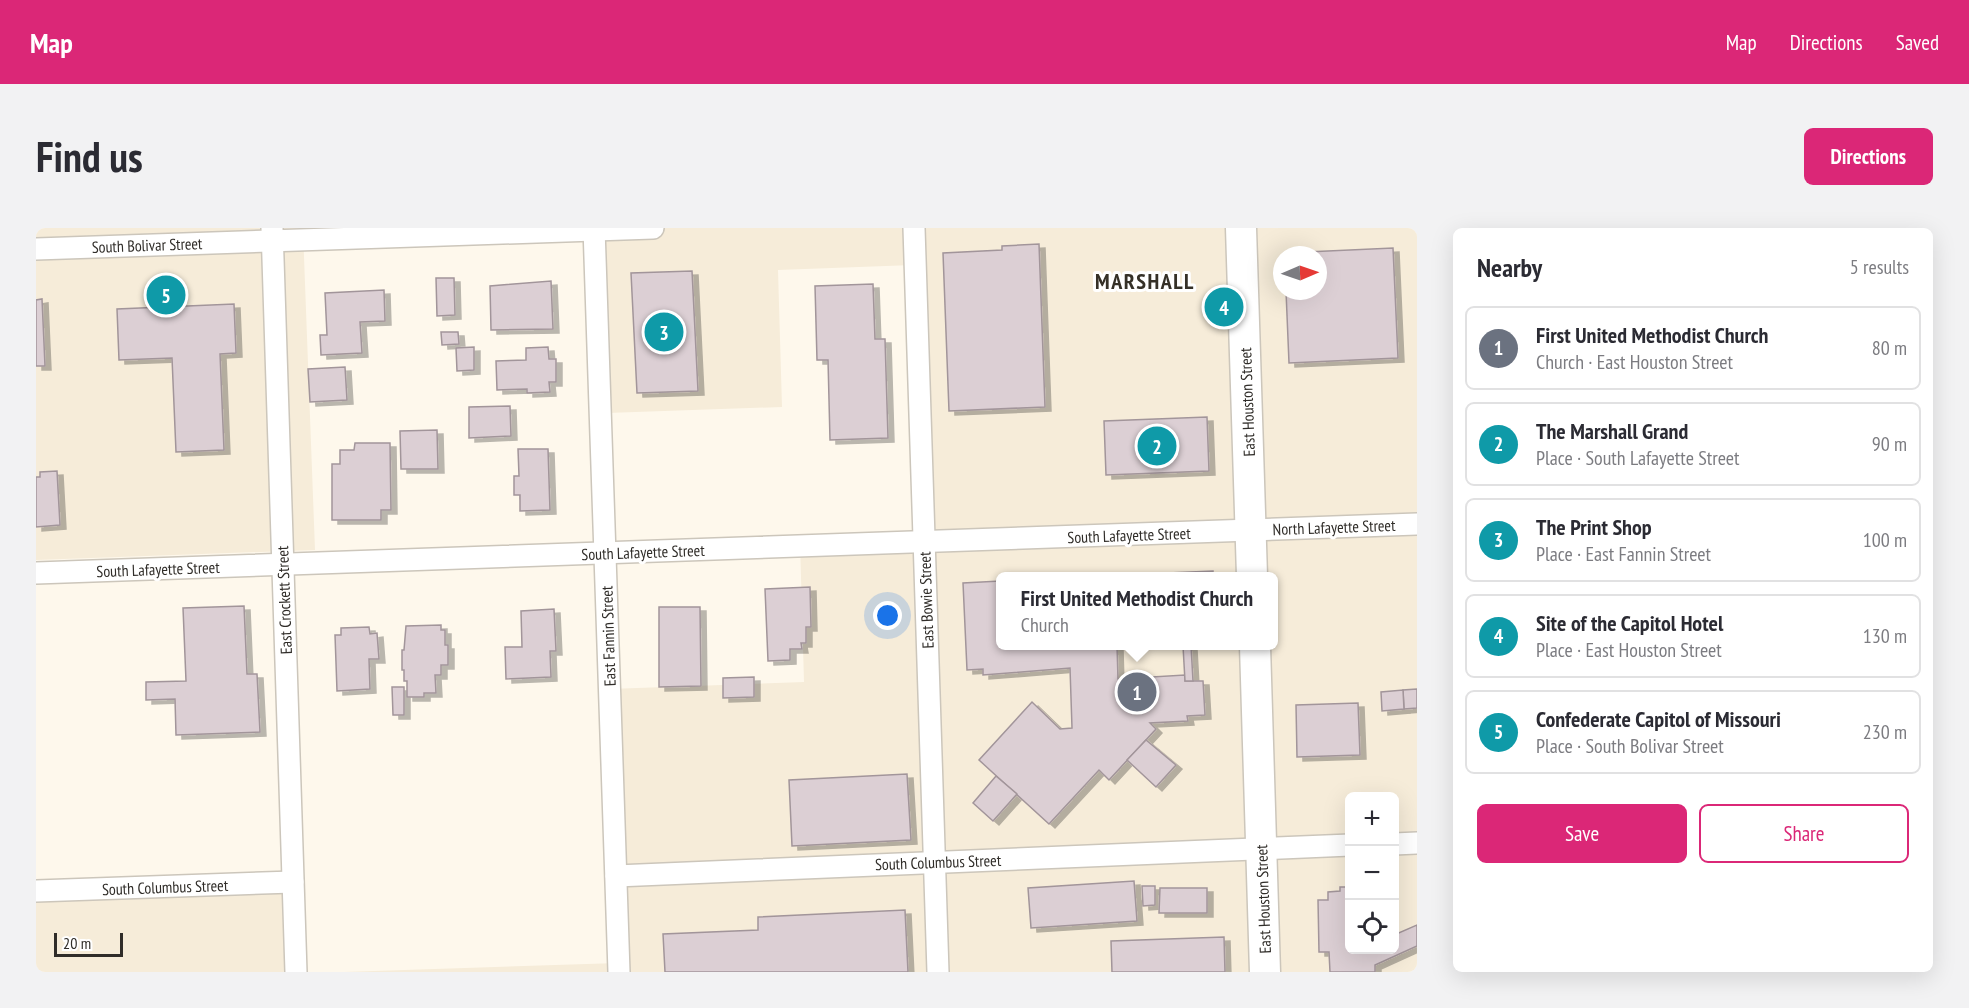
<!DOCTYPE html>
<meta charset="utf-8">
<style>
body{margin:0;font-family:"PT Sans Narrow",sans-serif;background:#f2f2f3;color:#2b2b33}
.controls{position:absolute;right:18px;bottom:18px;display:grid;overflow:hidden;border-radius:9px;box-shadow:0 6px 24px #0002}
.controls button{width:54px;height:54px;display:grid;place-items:center;padding:0;border:0;border-bottom:2px solid #e1e1e2;background:#fff;color:#2b2b33;font:30px sans-serif}
.compass{position:absolute;left:1237px;top:18px;width:54px;height:54px;border-radius:50%;background:#fff;box-shadow:0 6px 24px #0002;rotate:88deg}
.scale{position:absolute;left:18px;bottom:15px;width:69px;box-sizing:border-box;padding-left:6px;border:3px solid #302d29;border-top:0;font-size:16px;line-height:21px;white-space:nowrap;color:#302d29;-webkit-text-stroke:4px #fff;paint-order:stroke}
.you{position:absolute;left:852px;top:388px;width:21px;height:21px;margin:-15px;border:4px solid #fff;border-radius:50%;background:#1a73e8;box-shadow:0 0 0 9px #1a73e833}
.badge{display:grid;place-items:center;width:39px;height:39px;border-radius:50%;background:#db2777;color:#fff;font-size:20px;font-weight:700}
.pin{position:absolute;translate:-50% -50%;border:3px solid #fff;box-shadow:0 2px 6px #0006}
.popup{position:absolute;left:960px;top:344px;width:282px;height:78px;box-sizing:border-box;display:grid;place-content:center;border-radius:9px;background:#fff;filter:drop-shadow(0 2px 4px #0005);font-size:20px;white-space:nowrap;color:#7c7c81}
.popup b{font-size:22px;color:#2b2b33}
.popup::after{content:'';position:absolute;left:50%;top:100%;margin-left:-12px;border:12px solid transparent;border-top-color:#fff}
.list{margin:0;padding:0;list-style:none}
h2{display:flex;justify-content:space-between;align-items:center;height:78px;margin:0;padding:0 24px;font-size:26px}
h2 small{font-size:20px;font-weight:400;color:#7c7c81}
.list li{display:grid;grid-template-columns:39px 1fr auto;gap:18px;align-items:center;box-sizing:border-box;height:84px;margin:0 12px 12px;padding:0 12px;border:2px solid #e1e1e2;border-radius:9px}
.list b{display:block;font-size:22px;white-space:nowrap}
.list p{margin:0;font-size:20px;white-space:nowrap;color:#7c7c81}
.list em{font-size:20px;font-style:normal;color:#7c7c81}
.actions{display:flex;gap:12px;padding:18px 24px}
.actions a{flex:1;padding:14px 0;border:2px solid #db2777;border-radius:9px;text-align:center;font-size:21px;color:#db2777}
.actions .main{background:#db2777;color:#fff}
.icon{flex:none;width:33px;height:33px;fill:none;stroke:currentColor;stroke-width:2;stroke-linecap:round;stroke-linejoin:round}
.map{position:relative;flex:none;width:1381px;height:744px;overflow:hidden;border-radius:9px}
header{display:flex;align-items:center;gap:36px;box-sizing:border-box;height:84px;padding:0 30px;background:#db2777;color:#fff}
header strong{font-size:28px}
nav{display:flex;gap:33px;margin-inline-start:auto;font-size:21px}
.intro{display:flex;align-items:center;justify-content:space-between;box-sizing:border-box;height:144px;padding:0 36px}
h1{margin:0;font-size:42px}
.button{padding:15px 27px;border-radius:9px;background:#db2777;color:#fff;font-size:21px;font-weight:700}
main{display:flex;gap:36px;padding:0 36px}
aside{flex:1;background:#fff;border-radius:9px;box-shadow:0 6px 24px #0002}
.map>svg:first-child{display:block}
.built{fill:#f6ecd9;fill-rule:evenodd}
.building{fill:#dccfd4;stroke:#a2959a;stroke-width:1.5;filter:url(#shadow)}
.lines{fill:none;stroke-linecap:round;stroke-linejoin:round}
.minor-casing{stroke:#ccc6bb;stroke-width:24}
.secondary-casing{stroke:#ccc6bb;stroke-width:33}
.minor{stroke:#fff;stroke-width:21}
.secondary{stroke:#fff;stroke-width:30}
.labels{text-anchor:middle;dominant-baseline:central;stroke-width:6;stroke-linejoin:round;paint-order:stroke}
.street-label{font-size:16px;fill:#302d29;stroke:#fff}
.district-label{font-size:22px;font-weight:bold;letter-spacing:1.5px;fill:#353027;stroke:#fff}
</style>
<header>
<strong>Map</strong>
<nav><a>Map</a><a>Directions</a><a>Saved</a></nav>
</header>
<div class="intro"><h1>Find us</h1><a class="button">Directions</a></div>
<main>
<div class="map">
<svg width="1381" height="744" viewBox="0 0 1381 744">
<defs>
<filter id="shadow"><feDropShadow dx="6" dy="4" stdDeviation="0" flood-color="#0004"/></filter>
</defs>
<rect width="100%" height="100%" fill="#fef8ec"/>
<g class="built">
<polygon points="0,0 314,0 267,2 279,322 0,332"/>
<path d="M 564,0 L 1381,0 L 1381,744 L 308,744 L 582,735 L 573,461 L 768,454 L 764,314 L 887,309 L 877,37 L 742,42 L 746,179 L 571,185 ZM 1246,27 L 1282,27 L 1282,63 L 1246,63 ZM 964,348 L 1238,348 L 1238,418 L 964,418 ZM 1314,568 L 1358,568 L 1358,722 L 1314,722 Z"/>
<polygon points="266,650 269,744 0,744 0,658"/>
</g>
<g class="building">
<polygon points="1003,16 1009,179 913,183 907,25 966,22 966,18"/>
<polygon points="1357,20 1362,130 1253,135 1250,63 1282,63 1282,27 1248,25"/>
<polygon points="656,43 662,163 601,165 595,45"/>
<polygon points="400,50 418,50 419,87 401,88"/>
<polygon points="515,53 517,101 455,102 454,58"/>
<polygon points="837,56 839,111 849,111 852,210 794,212 792,132 781,132 779,58"/>
<polygon points="348,62 349,93 324,94 326,125 285,127 284,107 291,107 289,65"/>
<polygon points="6,71 9,138 0,138 0,72"/>
<polygon points="198,76 200,125 184,126 188,222 140,224 136,130 83,132 81,81"/>
<polygon points="405,104 422,104 423,116 406,117"/>
<polygon points="438,119 438,142 421,143 420,120"/>
<polygon points="512,119 513,131 520,131 520,154 513,154 514,164 491,165 491,161 461,162 460,133 490,132 490,120"/>
<polygon points="309,139 311,172 274,174 272,141"/>
<polygon points="474,178 475,208 433,210 433,179"/>
<polygon points="1171,189 1173,243 1070,247 1068,193"/>
<polygon points="401,202 402,241 365,241 364,203"/>
<polygon points="319,215 354,215 355,282 345,282 345,292 296,292 296,236 304,236 304,222 318,222"/>
<polygon points="482,221 512,221 514,282 484,283 484,267 478,267 478,248 483,248"/>
<polygon points="21,243 24,297 0,299 0,249 4,249 4,244"/>
<polygon points="1177,343 1177,348 1061,348"/>
<polygon points="964,353 964,418 1081,418 1082,451 1149,447 1149,453 1167,453 1169,487 1151,488 1152,493 1114,495 1120,501 1073,552 1063,542 1013,596 943,532 996,474 1024,501 1036,500 1034,440 947,447 947,441 931,442 927,355"/>
<polygon points="774,359 775,399 770,399 770,415 765,415 766,421 754,421 754,432 732,433 729,361"/>
<polygon points="208,378 211,446 221,446 224,504 140,507 139,471 110,472 110,454 150,453 147,380"/>
<polygon points="623,379 664,379 665,458 623,459"/>
<polygon points="518,381 520,423 514,423 515,449 470,451 469,419 486,419 485,383"/>
<polygon points="405,397 405,402 409,402 409,417 412,417 412,437 405,437 405,447 399,447 400,465 388,465 388,469 371,469 371,453 368,453 368,442 366,442 366,422 368,422 370,398"/>
<polygon points="333,399 334,406 341,405 343,431 333,431 334,461 301,463 299,407 305,407 305,400"/>
<polygon points="1147,418 1155,418 1157,453 1149,453"/>
<polygon points="718,449 718,469 687,470 687,450"/>
<polygon points="356,459 368,459 368,487 357,487"/>
<polygon points="1381,461 1381,480 1368,481 1367,462"/>
<polygon points="1367,462 1368,481 1346,483 1345,464"/>
<polygon points="1322,475 1324,527 1261,529 1260,477"/>
<polygon points="1110,512 1140,537 1120,559 1091,532"/>
<polygon points="871,546 875,612 756,618 753,552"/>
<polygon points="960,548 981,566 957,593 937,575"/>
<polygon points="1098,653 1101,693 995,700 992,660"/>
<polygon points="1106,658 1119,658 1119,677 1107,678"/>
<polygon points="1304,659 1314,659 1314,722 1358,722 1358,707 1381,697 1381,718 1339,737 1339,744 1294,744 1293,724 1283,724 1282,672 1292,672 1292,664 1304,663"/>
<polygon points="1124,660 1171,660 1171,685 1123,685"/>
<polygon points="869,682 872,744 629,744 627,706 722,702 722,689"/>
<polygon points="1188,709 1189,744 1076,744 1075,713"/>
</g>
<g class="lines">
<g class="minor-casing">
<g id="minor">
<polyline points="236,0 260,744"/>
<polyline points="558,0 583,744"/>
<polyline points="878,0 902,744"/>
<polyline points="0,21 617,0"/>
<polyline points="0,345 1381,296"/>
<polyline points="1358,616 1381,615"/>
<polyline points="580,648 1314,617"/>
<polyline points="0,663 257,654"/>
</g>
</g>
<g class="secondary-casing">
<g id="secondary">
<polyline points="1205,0 1216,348"/>
<polyline points="1219,418 1229,744"/>
</g>
</g>
<use href="#minor" class="minor"/>
<use href="#secondary" class="secondary"/>
</g>
<g class="labels">
<g class="street-label">
<text transform="translate(111 17) rotate(-2)">South Bolivar Street</text>
<text transform="translate(1211 174) rotate(-92)">East Houston Street</text>
<text transform="translate(1298 299) rotate(-2)">North Lafayette Street</text>
<text transform="translate(1093 307) rotate(-2)">South Lafayette Street</text>
<text transform="translate(607 324) rotate(-2)">South Lafayette Street</text>
<text transform="translate(122 341) rotate(-2)">South Lafayette Street</text>
<text transform="translate(248 372) rotate(-92)">East Crockett Street</text>
<text transform="translate(890 372) rotate(-92)">East Bowie Street</text>
<text transform="translate(572 408) rotate(-92)">East Fannin Street</text>
<text transform="translate(902 634) rotate(-2)">South Columbus Street</text>
<text transform="translate(129 659) rotate(-2)">South Columbus Street</text>
<text transform="translate(1227 671) rotate(-92)">East Houston Street</text>
</g>
<g class="district-label">
<text x="1109" y="53">MARSHALL</text>
</g>
</g>
</svg>
<div class="controls">
<button>+</button>
<button>−</button>
<button><svg class="icon" aria-label="locate" viewBox="0 0 24 24"><circle cx="12" cy="12" r="6"/><path d="M12 2v4M12 18v4M2 12h4M18 12h4"/></svg></button>
</div>
<svg class="compass" viewBox="-18 -18 36 36"><path d="M0-13l5 13h-10z" fill="#e53935"/><path d="M0 13l5-13h-10z" fill="#7c7c81"/></svg>
<div class="scale">20 m</div>
<div class="you"></div>
<div class="pin badge" style="left:1101px;top:464px;background:#6b7280">1</div>
<div class="popup"><b>First United Methodist Church</b>Church</div>
<div class="pin badge" style="left:1121px;top:218px;background:#0f9aa8">2</div>
<div class="pin badge" style="left:628px;top:104px;background:#0f9aa8">3</div>
<div class="pin badge" style="left:1188px;top:79px;background:#0f9aa8">4</div>
<div class="pin badge" style="left:130px;top:67px;background:#0f9aa8">5</div>
</div>
<aside>
<h2>Nearby<small>5 results</small></h2>
<ul class="list">
<li><span class="badge" style="background:#6b7280">1</span><div><b>First United Methodist Church</b><p>Church · East Houston Street</p></div><em>80 m</em></li>
<li><span class="badge" style="background:#0f9aa8">2</span><div><b>The Marshall Grand</b><p>Place · South Lafayette Street</p></div><em>90 m</em></li>
<li><span class="badge" style="background:#0f9aa8">3</span><div><b>The Print Shop</b><p>Place · East Fannin Street</p></div><em>100 m</em></li>
<li><span class="badge" style="background:#0f9aa8">4</span><div><b>Site of the Capitol Hotel</b><p>Place · East Houston Street</p></div><em>130 m</em></li>
<li><span class="badge" style="background:#0f9aa8">5</span><div><b>Confederate Capitol of Missouri</b><p>Place · South Bolivar Street</p></div><em>230 m</em></li>
</ul>
<div class="actions"><a class="main">Save</a><a>Share</a></div>
</aside>
</main>
